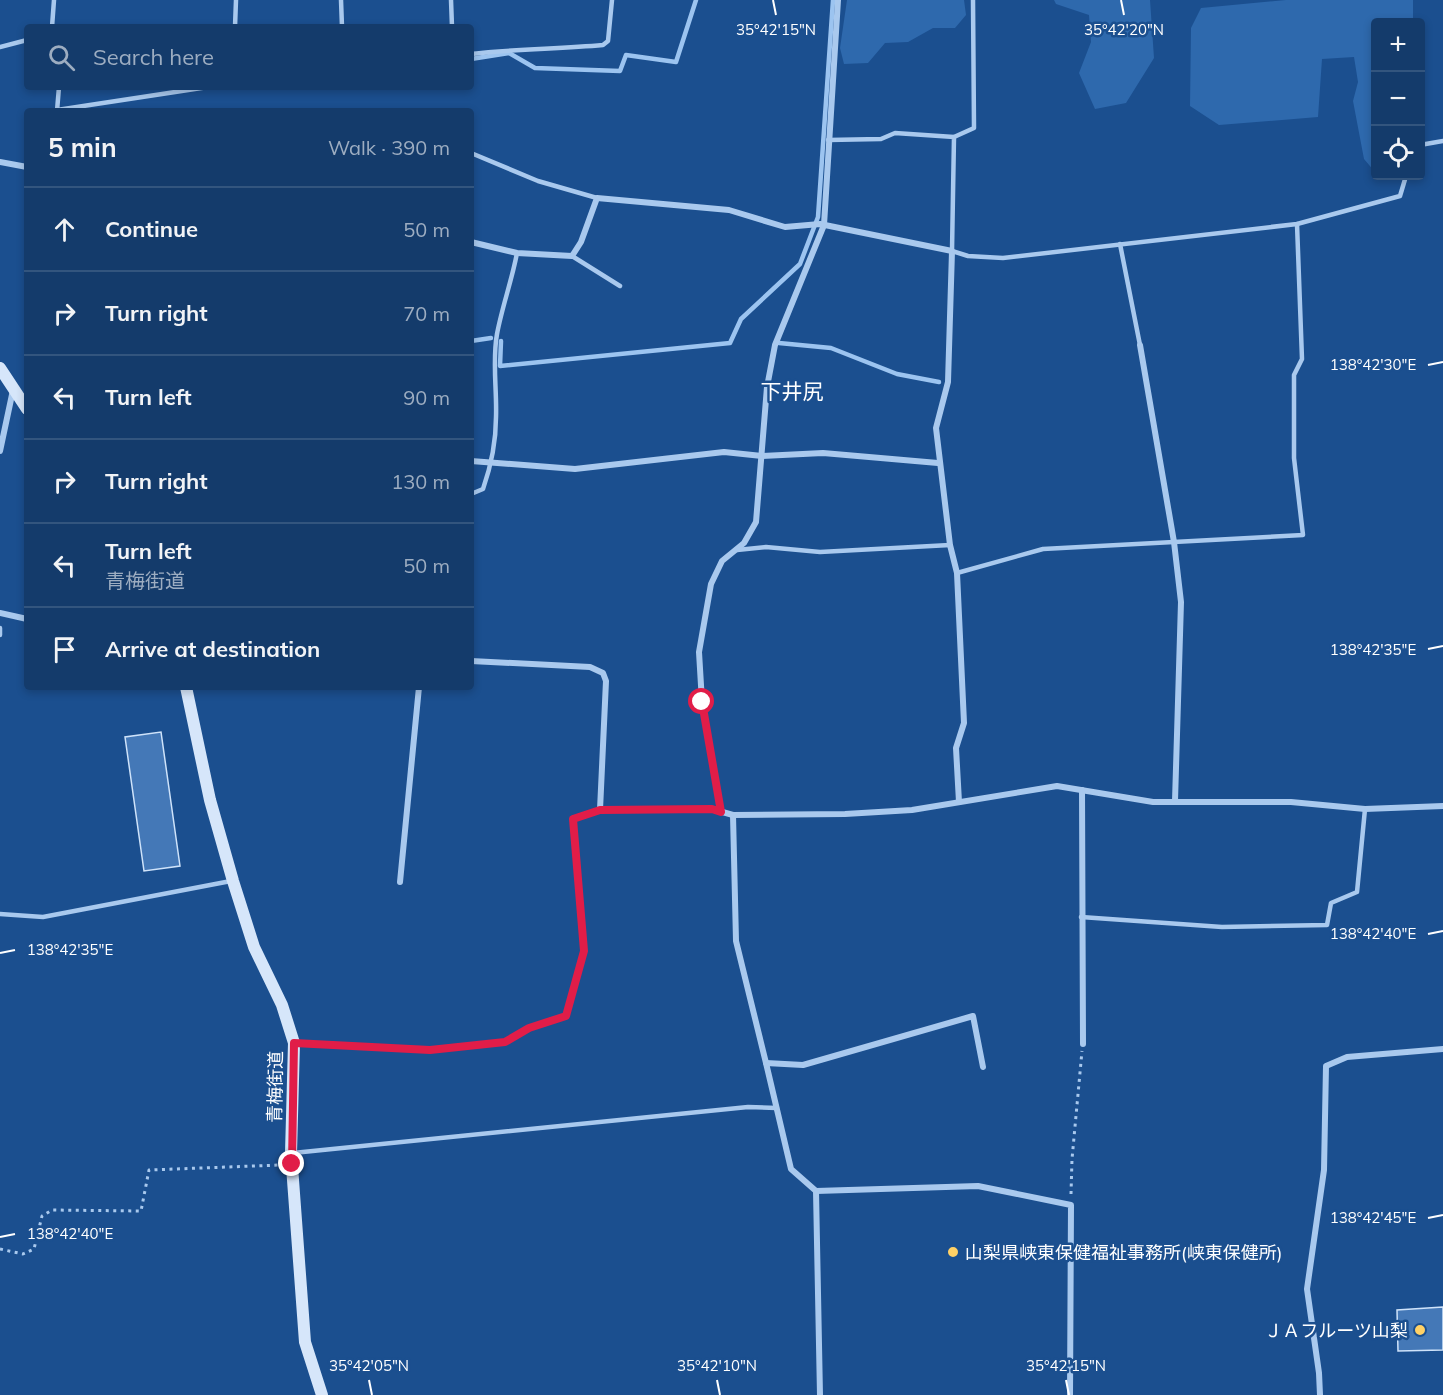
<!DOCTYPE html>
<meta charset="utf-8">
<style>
body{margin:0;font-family:Mulish,"Noto Sans JP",sans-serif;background:#214673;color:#f1f3f6}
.controls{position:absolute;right:18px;top:18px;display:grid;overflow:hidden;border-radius:6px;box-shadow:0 3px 9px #0003}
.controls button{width:54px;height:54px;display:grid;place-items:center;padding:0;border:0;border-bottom:2px solid #33557e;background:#143b6b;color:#f1f3f6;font:30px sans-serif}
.stop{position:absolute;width:18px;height:18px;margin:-14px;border:4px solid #e11d48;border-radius:50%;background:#fff}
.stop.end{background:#e11d48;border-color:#fff;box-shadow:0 2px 6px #0008}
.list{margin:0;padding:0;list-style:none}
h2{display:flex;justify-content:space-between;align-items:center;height:78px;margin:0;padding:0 24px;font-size:26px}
h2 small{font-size:20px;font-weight:400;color:#9dadc1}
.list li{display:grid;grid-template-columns:39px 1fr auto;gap:18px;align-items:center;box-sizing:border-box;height:84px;padding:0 24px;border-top:2px solid #33557e}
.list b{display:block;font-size:22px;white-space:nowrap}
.list p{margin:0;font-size:20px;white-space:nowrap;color:#9dadc1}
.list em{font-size:20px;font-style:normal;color:#9dadc1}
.icon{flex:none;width:33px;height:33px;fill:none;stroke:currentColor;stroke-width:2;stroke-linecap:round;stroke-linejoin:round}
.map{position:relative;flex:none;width:1443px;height:1395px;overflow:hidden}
.search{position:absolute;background:#143b6b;box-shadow:0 3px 9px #0003;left:24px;top:24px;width:450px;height:66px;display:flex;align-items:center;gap:15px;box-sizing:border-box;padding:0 21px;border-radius:6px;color:#9dadc1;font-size:22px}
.panel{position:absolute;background:#143b6b;box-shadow:0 3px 9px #0003;left:24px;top:108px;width:450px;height:582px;border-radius:6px}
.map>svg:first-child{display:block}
.green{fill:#2e69ad}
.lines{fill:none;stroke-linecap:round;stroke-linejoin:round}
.stream{stroke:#9cc4f0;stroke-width:4.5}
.building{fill:#4478b7;stroke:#cfe3fa;stroke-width:1.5}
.path{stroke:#a9c9ee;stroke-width:3;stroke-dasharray:3 4.5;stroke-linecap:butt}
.service{stroke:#a9c9ee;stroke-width:4.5}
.minor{stroke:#a9c9ee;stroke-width:6}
.secondary{stroke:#d6e6fa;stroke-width:12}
.route{stroke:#e11d48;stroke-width:8}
.ticks{fill:none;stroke:#fff;stroke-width:2}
.poi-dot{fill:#ffd166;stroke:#1b4f8f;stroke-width:2}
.labels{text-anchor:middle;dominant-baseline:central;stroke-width:5;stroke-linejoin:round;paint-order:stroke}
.street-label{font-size:18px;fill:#fff;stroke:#1b4f8f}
.poi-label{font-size:18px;fill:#fff;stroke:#1b4f8f;text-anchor:start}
.quarter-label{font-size:21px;fill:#fff;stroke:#1b4f8f}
.ticks-label{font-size:15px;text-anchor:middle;fill:#fff;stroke:#1b4f8f;stroke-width:5;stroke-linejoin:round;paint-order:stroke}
</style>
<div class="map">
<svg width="1443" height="1395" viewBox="0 0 1443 1395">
<rect width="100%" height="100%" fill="#1b4f8f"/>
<g class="green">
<polygon points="847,0 964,0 966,15 955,28 933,28 908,42 885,43 868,63 844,64 840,48"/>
<polygon points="1054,0 1150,0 1154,58 1126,103 1095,109 1079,73 1091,42 1089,15 1056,4"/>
<polygon points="1286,0 1413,0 1413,22 1376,22 1375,172 1364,159 1353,101 1358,82 1354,57 1322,59 1318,117 1219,125 1190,106 1191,28 1201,8"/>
</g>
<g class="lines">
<g class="stream">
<polyline points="471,59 509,53 535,68 620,71 626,55 676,62 696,0"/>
<polyline points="471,341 491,338"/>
<polyline points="501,341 500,366 730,343 741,319 800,264 818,217 833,0"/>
<polyline points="779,343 831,348 897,374 939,382"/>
</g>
</g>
<g class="building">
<polygon points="161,732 180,866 144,871 125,737"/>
<polygon points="1443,1307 1443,1350 1398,1351 1397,1310"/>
</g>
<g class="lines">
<g class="path">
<polyline points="1071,1194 1072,1159 1082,1051"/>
<polyline points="0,1249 23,1254 34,1249 42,1216 52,1210 141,1211 149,1170 280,1165"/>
</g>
<g class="service">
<polyline points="341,0 342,27"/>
<polyline points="451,0 452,27"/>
<polyline points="52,27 54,0"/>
<polyline points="235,27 236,0"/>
<polyline points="0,47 27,40"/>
<path d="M 471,54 C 515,49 558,49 603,45 L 608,41 L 612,0"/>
<polyline points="57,110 208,87"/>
<polyline points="57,111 59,87"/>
<polyline points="321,111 346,111"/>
<polyline points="954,137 974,128 973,0"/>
<polyline points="828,140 881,139 895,133 954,137 952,251 968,256 1003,258 1297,224 1400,196 1406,176"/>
<polyline points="1420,145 1443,141"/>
<polyline points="471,153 538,181 597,198"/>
<polyline points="1120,244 1140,345"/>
<polyline points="572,256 620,286"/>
<path d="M 471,494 L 483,489 C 491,466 496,441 496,417 C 497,389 492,361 497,334 C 502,307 512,280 517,253"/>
<polyline points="737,550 766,547 820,552 950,545"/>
<polyline points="957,573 1043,549 1303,535 1294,458 1294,375 1302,359 1297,224"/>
<polyline points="0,628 0,635"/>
<polyline points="0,914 43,917 231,881"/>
<polyline points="1081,917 1222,927 1327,925 1331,903 1357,892 1365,809"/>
<polyline points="296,1044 430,1050 505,1042 529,1028 566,1016 584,951 573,819 600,810"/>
<polyline points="293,1153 748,1107 777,1108"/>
</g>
<g class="minor">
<polyline points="0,162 27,167"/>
<polyline points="471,242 517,253 572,256 581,242 597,198 729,210 785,227 820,224 952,251 948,382 936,428 950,545 957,573 964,723 956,748 959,802"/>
<polyline points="1140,345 1174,542 1181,602 1175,801"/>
<polyline points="0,451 13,390"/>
<polyline points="471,461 575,469 724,452 762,456 823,453 938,463"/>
<polyline points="0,613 27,619"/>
<polyline points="471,661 590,667 603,673 606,681 600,810 712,809 733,815 845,814 912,810 1057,786 1153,802 1291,802 1365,809 1443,806"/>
<polyline points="1082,790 1083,1044"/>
<polyline points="721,812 702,702 699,652 711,584 722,561 744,543 756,522 767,387 775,345 824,225 838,0"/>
<polyline points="733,815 736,941 766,1063"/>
<polyline points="400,882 419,687"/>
<polyline points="983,1067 973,1016 803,1065 766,1063 791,1169 816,1191 978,1186 1071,1205 1070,1395"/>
<polyline points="816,1191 820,1395"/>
<polyline points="1320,1395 1319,1373 1307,1289 1324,1170 1326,1066 1347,1057 1443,1049"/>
</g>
<g class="secondary">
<polyline points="0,368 27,409"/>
<polyline points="186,687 210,800 233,881 254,947 282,1005 294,1043 291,1153 305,1342 322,1395"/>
</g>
</g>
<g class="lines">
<polyline class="route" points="292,1164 294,1043 430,1050 505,1042 529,1028 566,1016 584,951 573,819 600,810 712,809 721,812 702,702"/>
</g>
<path class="ticks" d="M 773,0 L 776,15M 1121,0 L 1124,15M 1428,365 L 1443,362M 1428,649 L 1443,646M 1428,934 L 1443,931M 0,953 L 15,950M 1428,1218 L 1443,1215M 0,1237 L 15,1234M 369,1380 L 372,1395M 717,1380 L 720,1395M 1066,1380 L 1069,1395"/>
<g class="poi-dot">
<circle cx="953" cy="1252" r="6"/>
<circle cx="1420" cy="1330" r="6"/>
</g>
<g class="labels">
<g class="street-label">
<text transform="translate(275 1087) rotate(-89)">青梅街道</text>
</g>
<g class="poi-label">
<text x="965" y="1252">山梨県峡東保健福祉事務所(峡東保健所)</text>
<text x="1408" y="1330" text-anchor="end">ＪＡフルーツ山梨</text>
</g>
<g class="quarter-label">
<text x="792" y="391">下井尻</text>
</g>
</g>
<g class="ticks-label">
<text x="776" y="35">35°42'15"N</text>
<text x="1124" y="35">35°42'20"N</text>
<text x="1373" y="370">138°42'30"E</text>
<text x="1373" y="655">138°42'35"E</text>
<text x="1373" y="939">138°42'40"E</text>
<text x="70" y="955">138°42'35"E</text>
<text x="1373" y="1223">138°42'45"E</text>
<text x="70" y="1239">138°42'40"E</text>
<text x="369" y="1371">35°42'05"N</text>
<text x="717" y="1371">35°42'10"N</text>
<text x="1066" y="1371">35°42'15"N</text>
</g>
</svg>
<div class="controls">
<button>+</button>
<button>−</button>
<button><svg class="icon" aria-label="locate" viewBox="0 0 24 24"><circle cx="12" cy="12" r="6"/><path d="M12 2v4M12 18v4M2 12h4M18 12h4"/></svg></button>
</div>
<div class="stop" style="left:702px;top:702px"></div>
<div class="stop end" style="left:292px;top:1164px"></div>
<div class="search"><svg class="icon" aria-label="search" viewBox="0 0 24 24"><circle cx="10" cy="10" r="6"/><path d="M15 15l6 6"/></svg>Search here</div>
<section class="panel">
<h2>5 min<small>Walk · 390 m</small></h2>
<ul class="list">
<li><svg class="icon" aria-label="ahead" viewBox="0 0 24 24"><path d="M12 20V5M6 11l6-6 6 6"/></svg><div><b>Continue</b></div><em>50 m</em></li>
<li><svg class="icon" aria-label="right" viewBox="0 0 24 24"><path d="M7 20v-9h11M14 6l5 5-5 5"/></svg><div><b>Turn right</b></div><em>70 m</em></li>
<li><svg class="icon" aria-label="left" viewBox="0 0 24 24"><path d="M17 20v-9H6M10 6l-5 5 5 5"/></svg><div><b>Turn left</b></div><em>90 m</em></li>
<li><svg class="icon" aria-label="right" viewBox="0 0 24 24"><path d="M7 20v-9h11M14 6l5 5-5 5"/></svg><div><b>Turn right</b></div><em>130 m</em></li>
<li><svg class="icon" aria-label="left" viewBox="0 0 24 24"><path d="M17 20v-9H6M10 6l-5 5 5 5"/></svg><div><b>Turn left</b><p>青梅街道</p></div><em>50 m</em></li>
<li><svg class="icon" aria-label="arrive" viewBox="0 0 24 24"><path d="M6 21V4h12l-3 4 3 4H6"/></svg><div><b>Arrive at destination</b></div></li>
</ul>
</section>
</div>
